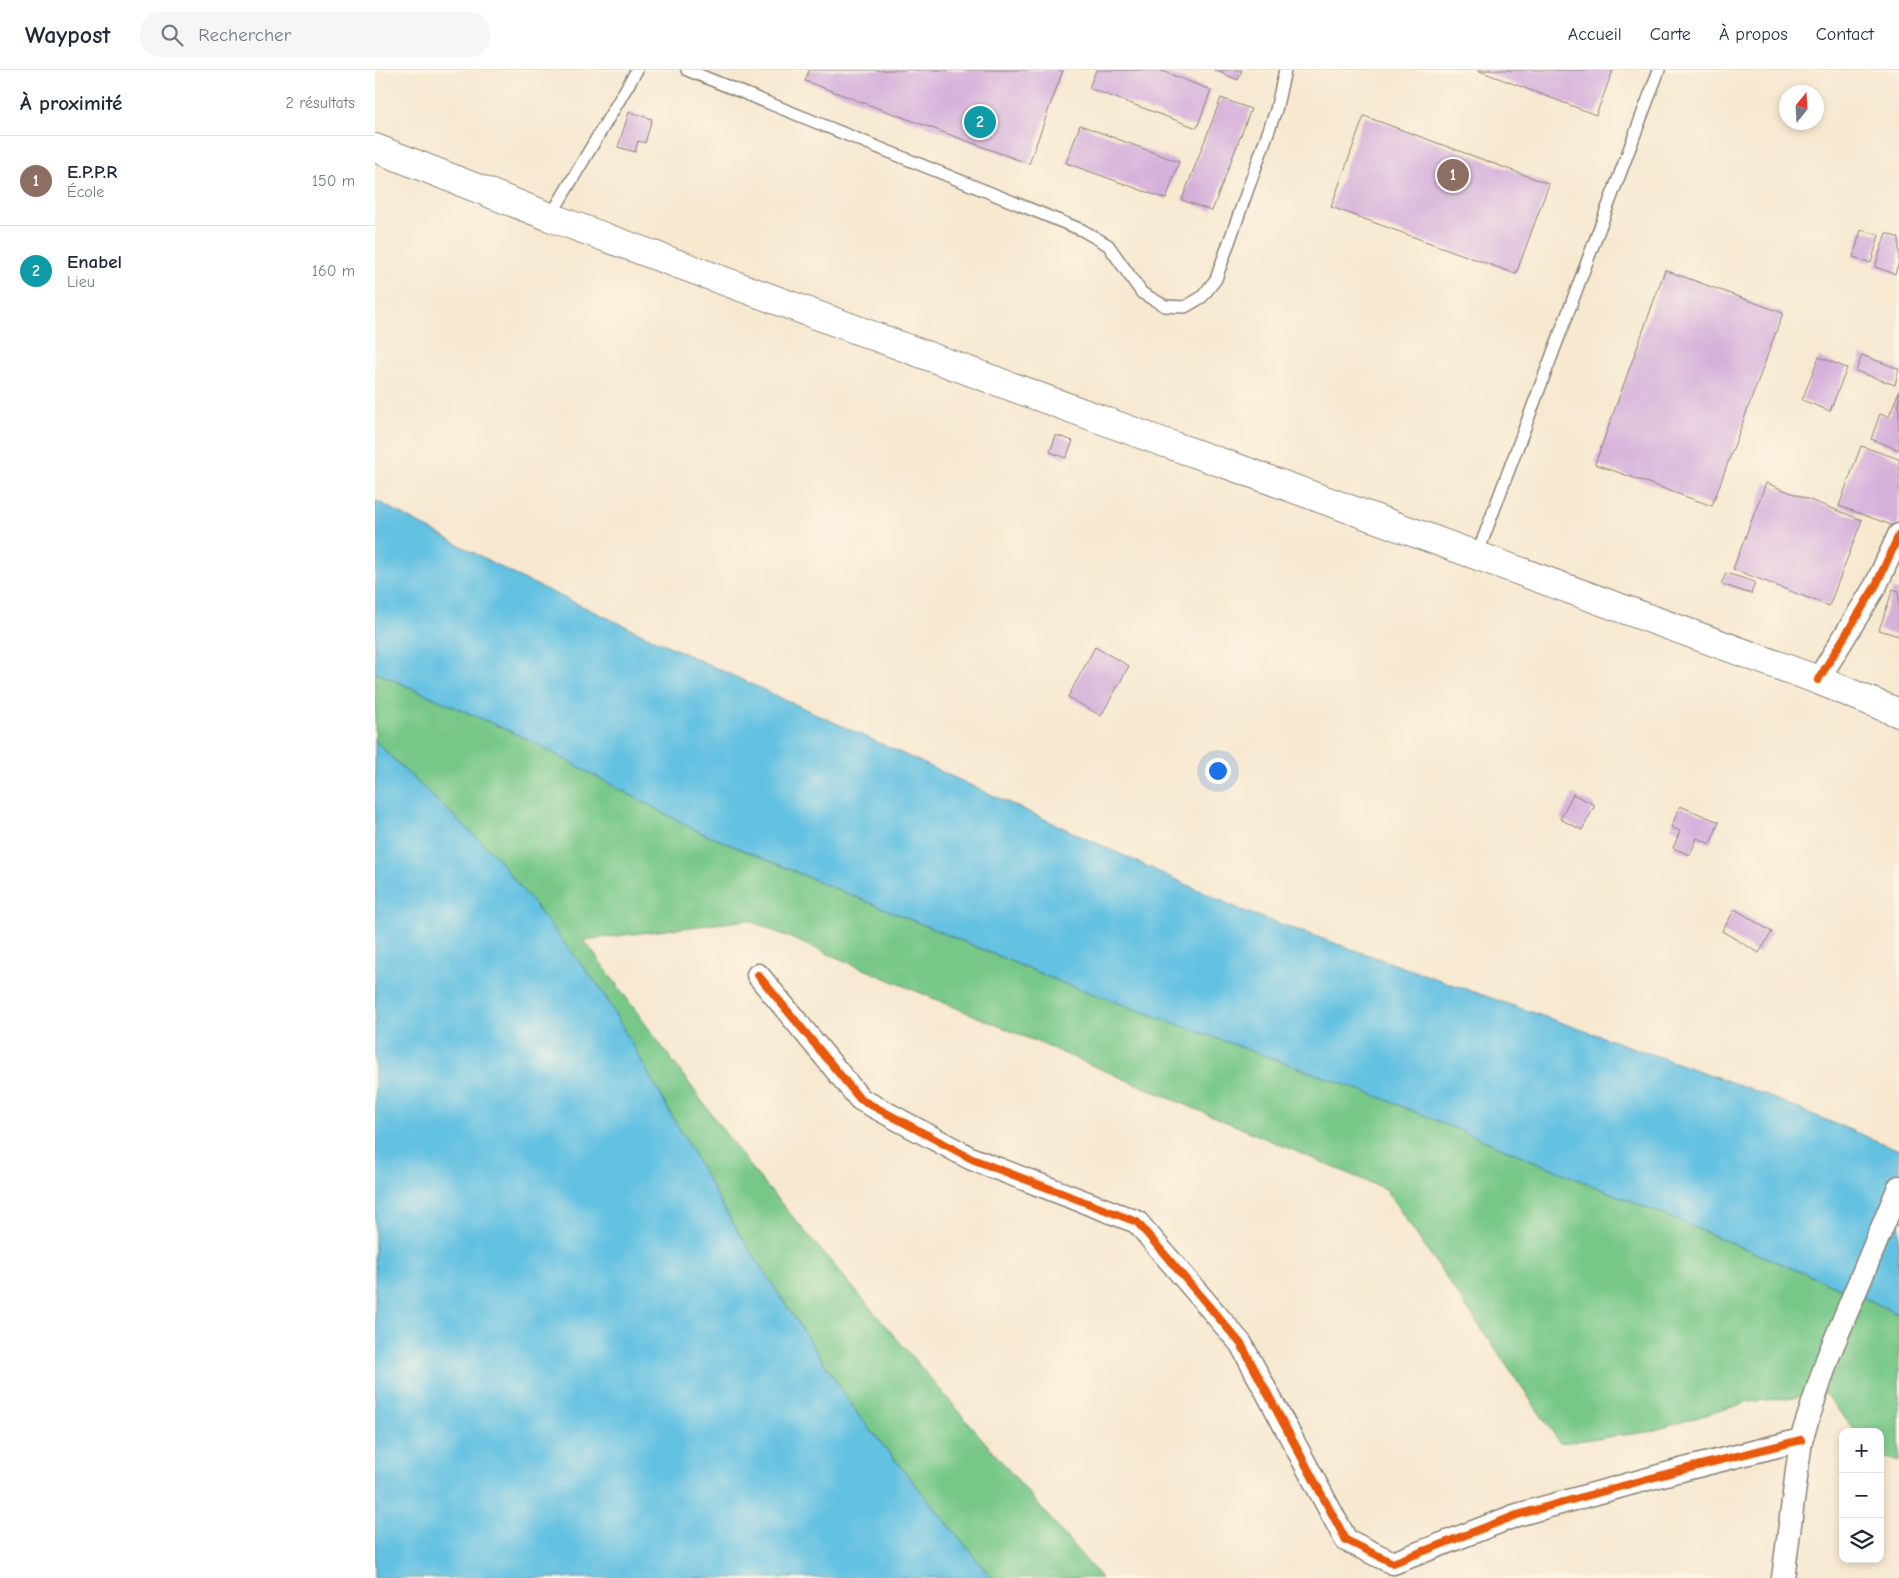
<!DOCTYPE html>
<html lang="fr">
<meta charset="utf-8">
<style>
body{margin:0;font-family:"Comic Neue",sans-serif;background:#f6f6f7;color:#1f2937}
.controls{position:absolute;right:15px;bottom:15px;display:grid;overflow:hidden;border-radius:10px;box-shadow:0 2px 8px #0003}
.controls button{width:45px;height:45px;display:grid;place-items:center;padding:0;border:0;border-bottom:1px solid #e0e1e3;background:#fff;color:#1f2937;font:25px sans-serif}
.compass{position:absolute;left:1404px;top:15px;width:45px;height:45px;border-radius:50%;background:#fff;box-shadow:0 2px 8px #0003;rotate:18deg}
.you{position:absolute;left:842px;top:700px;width:18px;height:18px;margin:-12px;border:4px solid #fff;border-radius:50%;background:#1a73e8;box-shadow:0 0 0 8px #1a73e833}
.badge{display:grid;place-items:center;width:32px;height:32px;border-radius:50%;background:#1f6fb2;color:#fff;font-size:16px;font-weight:700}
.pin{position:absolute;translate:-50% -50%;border:2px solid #fff;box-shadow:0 1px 5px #0006}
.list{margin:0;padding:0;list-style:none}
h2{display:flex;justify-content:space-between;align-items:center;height:65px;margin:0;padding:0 20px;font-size:21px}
h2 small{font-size:16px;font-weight:400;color:#747a83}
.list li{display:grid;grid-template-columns:32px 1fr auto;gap:15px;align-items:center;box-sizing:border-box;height:90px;padding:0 20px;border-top:1px solid #e0e1e3}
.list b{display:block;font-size:19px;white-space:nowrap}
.list p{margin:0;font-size:16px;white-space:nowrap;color:#747a83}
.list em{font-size:16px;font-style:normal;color:#747a83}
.icon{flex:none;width:28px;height:28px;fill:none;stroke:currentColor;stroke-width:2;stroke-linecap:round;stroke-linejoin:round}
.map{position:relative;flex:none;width:1524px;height:1508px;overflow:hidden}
header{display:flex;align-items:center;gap:30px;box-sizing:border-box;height:70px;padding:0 25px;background:#fff;border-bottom:1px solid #e0e1e3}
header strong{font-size:24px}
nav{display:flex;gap:28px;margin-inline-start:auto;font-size:18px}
.search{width:350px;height:45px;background:#f6f6f7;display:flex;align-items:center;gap:12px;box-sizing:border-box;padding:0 18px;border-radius:20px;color:#747a83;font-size:19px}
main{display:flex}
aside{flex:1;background:#fff}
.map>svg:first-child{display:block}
.green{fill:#76c788;stroke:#497252}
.water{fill:#63c1e2;stroke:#406e7f}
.building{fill:#d5b0db}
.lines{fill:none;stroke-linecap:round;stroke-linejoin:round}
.lane-casing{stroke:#8a8276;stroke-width:14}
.street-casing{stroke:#8a8276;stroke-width:25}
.highway-casing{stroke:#8a8276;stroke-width:30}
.lane{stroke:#fff;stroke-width:11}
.street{stroke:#fff;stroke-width:22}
.highway{stroke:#fff;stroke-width:28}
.cycleway-casing{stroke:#fcf5e5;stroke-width:11}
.cycleway{stroke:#e8590c;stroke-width:8}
</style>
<header>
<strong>Waypost</strong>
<div class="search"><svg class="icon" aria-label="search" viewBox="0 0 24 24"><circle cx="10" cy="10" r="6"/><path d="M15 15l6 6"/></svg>Rechercher</div>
<nav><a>Accueil</a><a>Carte</a><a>À propos</a><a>Contact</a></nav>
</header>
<main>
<aside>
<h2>À proximité<small>2 résultats</small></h2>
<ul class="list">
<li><span class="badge" style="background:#8d6e63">1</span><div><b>E.P.P.R</b><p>École</p></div><em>150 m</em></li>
<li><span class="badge" style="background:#0f9aa8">2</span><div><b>Enabel</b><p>Lieu</p></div><em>160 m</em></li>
</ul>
</aside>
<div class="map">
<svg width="1524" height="1508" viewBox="0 0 1524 1508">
<rect width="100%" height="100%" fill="#fcf5e5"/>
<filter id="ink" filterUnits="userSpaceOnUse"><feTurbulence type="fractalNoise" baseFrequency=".02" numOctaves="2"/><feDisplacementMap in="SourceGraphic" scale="10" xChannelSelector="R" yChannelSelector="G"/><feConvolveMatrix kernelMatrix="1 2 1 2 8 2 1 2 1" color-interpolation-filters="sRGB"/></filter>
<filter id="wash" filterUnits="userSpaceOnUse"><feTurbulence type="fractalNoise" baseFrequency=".0096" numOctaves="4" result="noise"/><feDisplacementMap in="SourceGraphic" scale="20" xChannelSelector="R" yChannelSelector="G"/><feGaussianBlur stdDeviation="1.12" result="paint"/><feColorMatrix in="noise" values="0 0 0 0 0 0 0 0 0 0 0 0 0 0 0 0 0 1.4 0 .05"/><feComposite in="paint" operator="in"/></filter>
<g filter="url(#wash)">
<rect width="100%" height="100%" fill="#f7e8d0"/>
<polygon class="green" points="0,602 150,668 320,760 688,913 1007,1028 1496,1231 1524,1245 1524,1392 1505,1386 1505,1362 1481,1362 1450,1324 1374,1332 1274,1362 1185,1373 1010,1119 373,850 209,870 376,1098 726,1508 617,1508 484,1346 356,1151 226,919 119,784 17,688 0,670"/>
<g class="water">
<polygon points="0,430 146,508 871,842 1373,1018 1524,1080 1524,1245 1496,1231 1007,1028 688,913 320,760 150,668 0,602"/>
<polygon points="0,670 17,688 119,784 226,919 356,1151 484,1346 617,1508 0,1508"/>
</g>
<g id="blocks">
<g class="building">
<polygon points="434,0 688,0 654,94 430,11"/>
<polygon points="721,0 784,0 836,20 822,58 714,18"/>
<polygon points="839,0 867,0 863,10"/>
<polygon points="1102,0 1238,0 1221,45"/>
<polygon points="846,28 876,39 837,141 807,130"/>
<polygon points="254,42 277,49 270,73 263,71 260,82 243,77"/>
<polygon points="989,46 1174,114 1141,204 956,137"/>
<polygon points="705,55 804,92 791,129 691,93"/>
<polygon points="1486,160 1504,165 1496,193 1478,187"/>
<polygon points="1511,163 1524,168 1524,192 1520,204 1500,197"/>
<polygon points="1290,200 1408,243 1337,436 1220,394"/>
<polygon points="1487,285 1524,299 1520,315 1481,301"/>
<polygon points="1444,287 1472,298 1455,341 1427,330"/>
<polygon points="1524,321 1524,380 1496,369 1505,344 1514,347"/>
<polygon points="681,365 698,371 691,388 675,382"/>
<polygon points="1486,376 1524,389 1524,450 1522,457 1464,436"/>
<polygon points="1391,413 1487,450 1454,536 1358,499"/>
<polygon points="1351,503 1380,512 1376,524 1346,514"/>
<polygon points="1518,519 1524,521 1524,566 1504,560"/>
<polygon points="720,577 754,596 726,646 693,627"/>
<polygon points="1198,724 1220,735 1207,760 1185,749"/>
<polygon points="1305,736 1344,752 1335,774 1322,768 1315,785 1298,778 1305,761 1296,757"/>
<polygon points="1360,839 1397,862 1384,883 1347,861"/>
</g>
</g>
</g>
<g filter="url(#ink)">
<use href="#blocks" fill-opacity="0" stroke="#8a8276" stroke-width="1"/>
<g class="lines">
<g class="lane-casing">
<g id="lane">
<polyline points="312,0 707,160 733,175 767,223 790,236 810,237 827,227 841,209 901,40 910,0"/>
<polyline points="175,147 262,0"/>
<polyline points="1102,485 1284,0"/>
</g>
</g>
<g class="street-casing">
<g id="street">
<polyline points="1443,610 1501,515 1524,465"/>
<polyline points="383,905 485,1029 597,1089 762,1152 866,1274 971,1470 1018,1493 1142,1445 1302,1401 1426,1370"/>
<polyline points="1408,1508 1426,1370 1453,1287 1524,1117"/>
</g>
</g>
<g class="highway-casing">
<polyline id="highway" points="0,78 175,147 779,369 862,398 1443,610 1524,643"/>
</g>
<use href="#lane" class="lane"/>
<use href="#street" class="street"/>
<use href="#highway" class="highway"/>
<g class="cycleway-casing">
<g id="cycleway">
<polyline points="1443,610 1501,515 1524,465"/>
<polyline points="383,905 485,1029 597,1089 762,1152 866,1274 971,1470 1018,1493 1142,1445 1302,1401 1426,1370"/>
</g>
</g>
<use href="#cycleway" class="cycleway"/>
</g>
</g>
</svg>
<div class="controls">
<button>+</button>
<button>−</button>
<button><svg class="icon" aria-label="layers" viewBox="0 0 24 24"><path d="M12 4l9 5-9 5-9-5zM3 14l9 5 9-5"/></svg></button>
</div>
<svg class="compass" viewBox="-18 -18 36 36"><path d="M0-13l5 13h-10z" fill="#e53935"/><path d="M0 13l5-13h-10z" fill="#747a83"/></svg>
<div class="you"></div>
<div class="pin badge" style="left:1078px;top:105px;background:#8d6e63">1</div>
<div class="pin badge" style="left:605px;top:52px;background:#0f9aa8">2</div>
</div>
</main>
